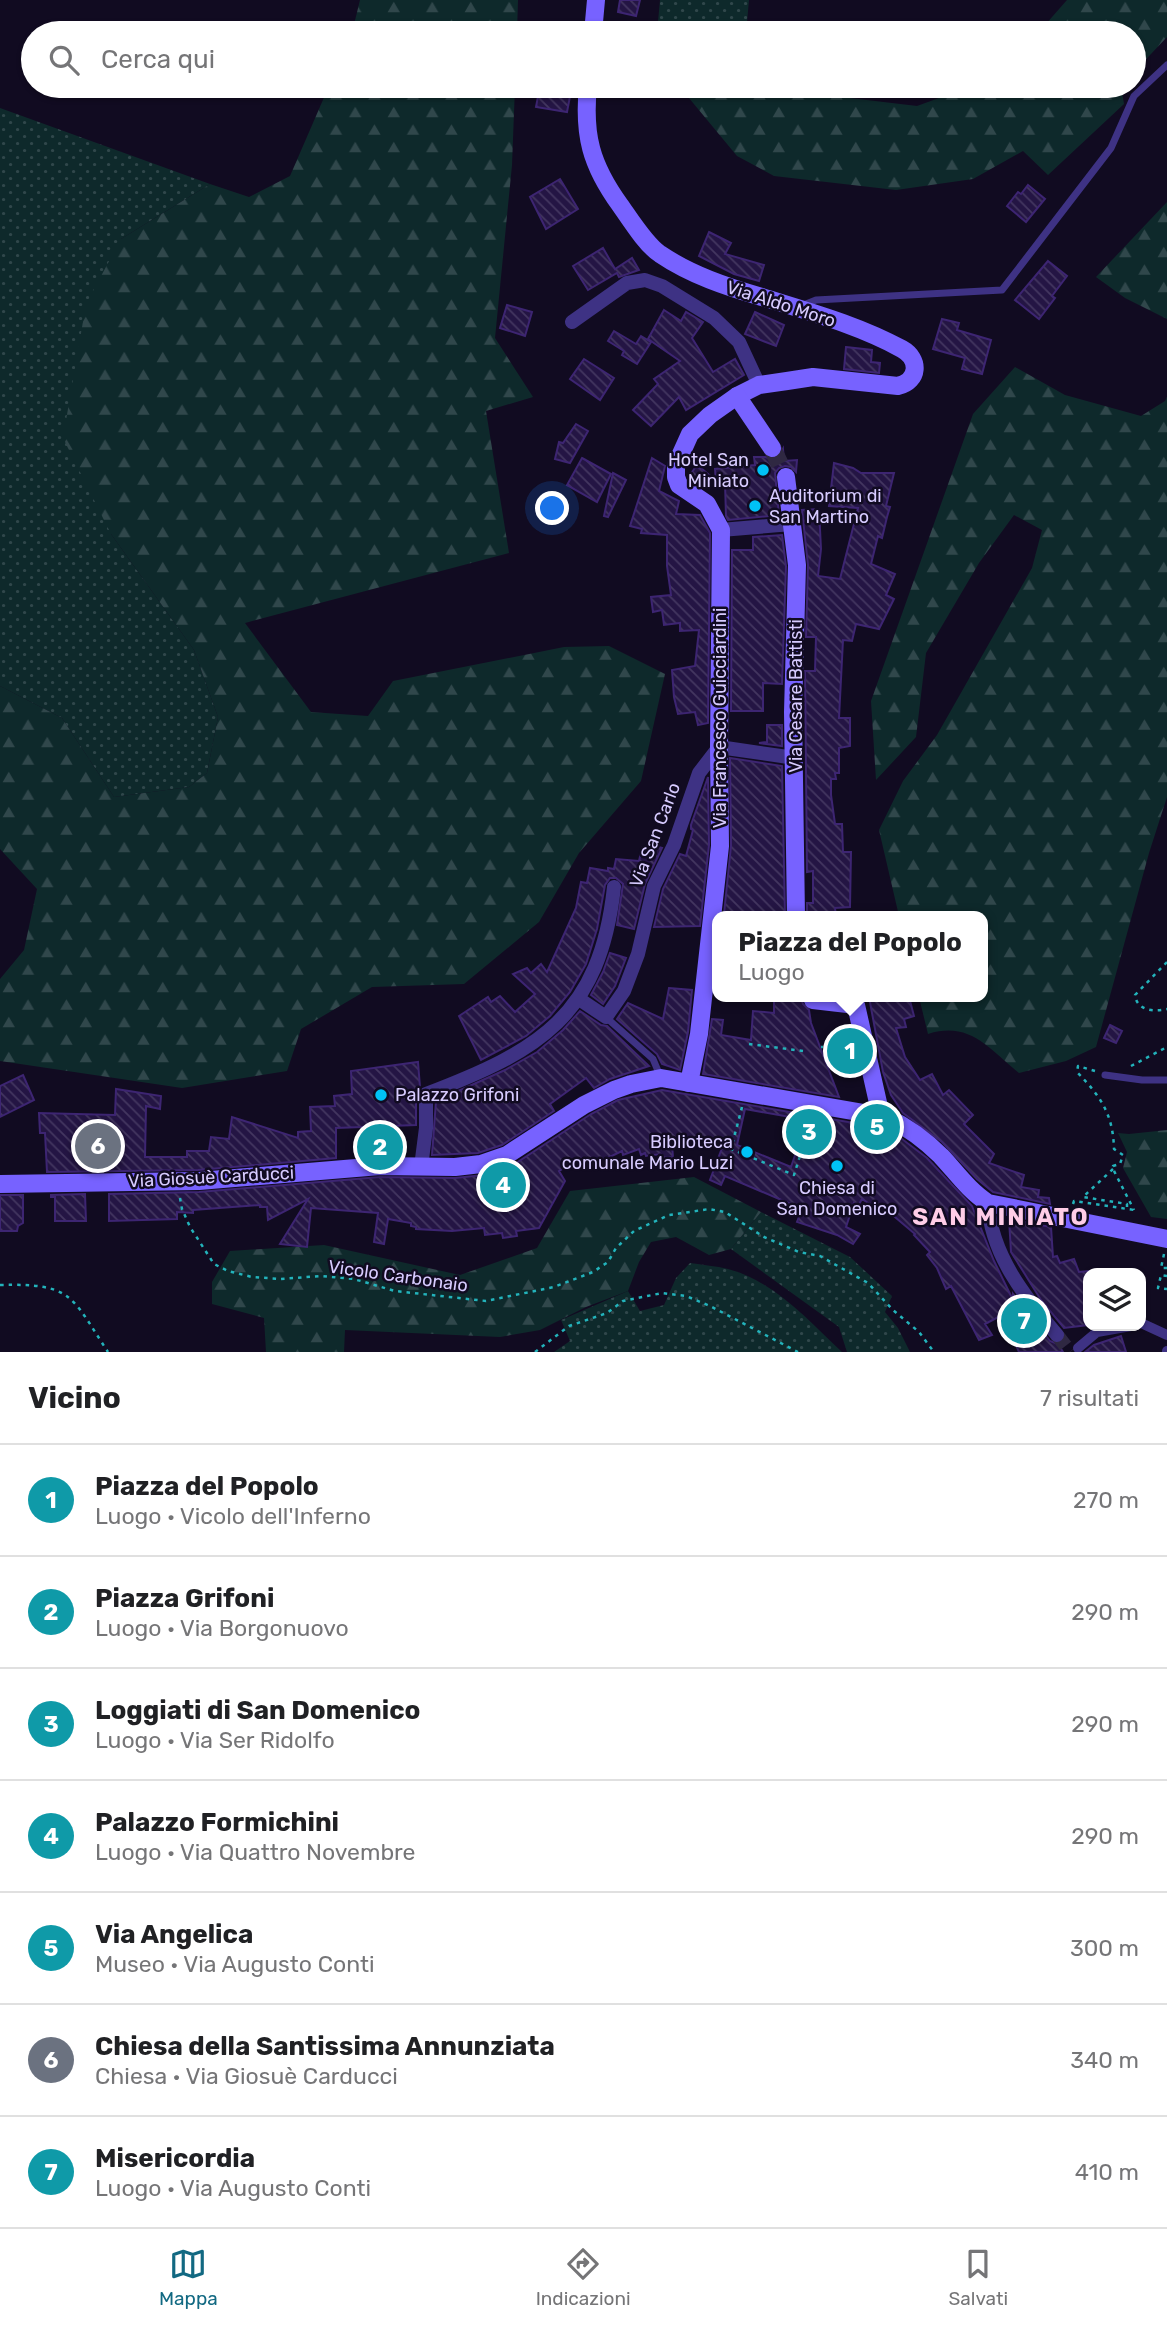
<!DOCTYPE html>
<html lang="it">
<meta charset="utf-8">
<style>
body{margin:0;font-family:Rubik,sans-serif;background:#f6f6f6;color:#202124}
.controls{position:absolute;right:21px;bottom:21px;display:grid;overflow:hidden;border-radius:14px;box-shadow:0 2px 5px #0004}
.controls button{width:63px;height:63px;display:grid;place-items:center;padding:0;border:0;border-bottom:2px solid #e0e0e0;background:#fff;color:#202124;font:35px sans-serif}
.you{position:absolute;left:553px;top:509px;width:24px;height:24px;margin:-18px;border:5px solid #fff;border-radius:50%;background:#1a73e8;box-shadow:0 0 0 10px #1a73e833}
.badge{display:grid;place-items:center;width:46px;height:46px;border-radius:50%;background:#126982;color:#fff;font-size:23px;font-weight:700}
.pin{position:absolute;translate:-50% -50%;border:4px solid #fff;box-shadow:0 2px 7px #0006}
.popup{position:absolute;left:712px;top:911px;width:276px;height:91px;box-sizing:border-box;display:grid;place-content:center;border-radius:14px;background:#fff;filter:drop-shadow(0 2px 5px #0005);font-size:23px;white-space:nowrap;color:#757577}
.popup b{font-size:26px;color:#202124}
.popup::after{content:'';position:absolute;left:50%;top:100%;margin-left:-14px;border:14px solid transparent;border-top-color:#fff}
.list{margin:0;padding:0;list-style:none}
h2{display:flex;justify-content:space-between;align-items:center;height:91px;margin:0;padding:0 28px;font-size:30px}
h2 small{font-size:23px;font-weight:400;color:#757577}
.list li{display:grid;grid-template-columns:46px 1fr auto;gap:21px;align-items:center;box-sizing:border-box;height:112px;padding:0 28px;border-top:2px solid #e0e0e0}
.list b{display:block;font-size:26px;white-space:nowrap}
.list p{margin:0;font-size:23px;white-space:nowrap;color:#757577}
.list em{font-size:23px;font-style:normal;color:#757577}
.icon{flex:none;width:38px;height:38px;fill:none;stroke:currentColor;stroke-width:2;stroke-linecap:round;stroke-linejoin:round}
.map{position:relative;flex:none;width:1167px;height:1352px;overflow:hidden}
.search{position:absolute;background:#fff;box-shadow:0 2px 5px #0004;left:21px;right:21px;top:21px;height:77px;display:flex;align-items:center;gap:18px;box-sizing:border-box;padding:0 24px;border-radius:38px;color:#757577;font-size:26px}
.sheet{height:875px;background:#fff}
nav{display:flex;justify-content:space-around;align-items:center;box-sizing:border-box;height:98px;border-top:2px solid #e0e0e0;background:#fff;font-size:19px;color:#757577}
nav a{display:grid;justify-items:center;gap:4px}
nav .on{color:#126982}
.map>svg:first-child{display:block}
.grass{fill:url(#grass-dots)}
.forest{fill:url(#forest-firs)}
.building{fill:url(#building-back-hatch);stroke:#3d2572;stroke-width:2;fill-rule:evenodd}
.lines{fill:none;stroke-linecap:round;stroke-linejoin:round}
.minor-tunnel{stroke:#2f2842;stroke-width:14;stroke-dasharray:14 7;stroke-linecap:butt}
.secondary-tunnel{stroke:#2f2842;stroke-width:18;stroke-dasharray:18 9;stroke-linecap:butt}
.path{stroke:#23b3bb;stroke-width:2.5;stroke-dasharray:3.5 5;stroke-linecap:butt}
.service{stroke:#3e3284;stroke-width:7}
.pedestrian{stroke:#3e3284;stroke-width:10}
.minor{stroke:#3e3284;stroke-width:14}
.secondary{stroke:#7762ff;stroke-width:18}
.poi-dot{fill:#00c2f6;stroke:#110b21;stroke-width:2.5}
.labels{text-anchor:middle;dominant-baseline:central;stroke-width:5;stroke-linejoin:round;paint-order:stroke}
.street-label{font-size:18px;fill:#d7cbff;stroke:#110b21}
.poi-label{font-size:18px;fill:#d7cbff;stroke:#110b21;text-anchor:end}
.district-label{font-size:24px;font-weight:bold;letter-spacing:2px;fill:#ffcde7;stroke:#110b21}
</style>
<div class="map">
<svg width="1167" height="1352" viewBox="0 0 1167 1352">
<defs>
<pattern id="grass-dots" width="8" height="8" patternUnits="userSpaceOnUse" patternTransform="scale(1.75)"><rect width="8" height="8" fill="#0e292b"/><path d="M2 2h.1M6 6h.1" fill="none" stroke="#30474b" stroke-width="1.8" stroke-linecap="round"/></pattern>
<pattern id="forest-firs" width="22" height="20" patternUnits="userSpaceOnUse" patternTransform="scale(1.75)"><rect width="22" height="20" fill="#0e292b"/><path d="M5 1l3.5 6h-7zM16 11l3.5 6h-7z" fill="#30474b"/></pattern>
<pattern id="building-back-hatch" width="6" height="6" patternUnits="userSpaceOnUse" patternTransform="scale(1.75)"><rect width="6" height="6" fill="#241544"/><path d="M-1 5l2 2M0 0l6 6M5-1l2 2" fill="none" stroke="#433660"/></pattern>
</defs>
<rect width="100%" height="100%" fill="#110b21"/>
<g class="grass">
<polygon points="660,0 749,0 746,33 657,33"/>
<polygon points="0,108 210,184 121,239 111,534 194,650 218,717 207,773 189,787 114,797 62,718 0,686"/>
<polygon points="761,1212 850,1257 892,1296 885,1312 898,1328 910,1352 847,1352 839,1327 731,1249"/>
<path d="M 690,1263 C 703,1265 716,1266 728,1269 C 774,1281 809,1321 842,1352 L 554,1352 L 570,1341 L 561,1320 L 628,1291 L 640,1311 L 664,1305 L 676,1278 Z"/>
</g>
<g class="forest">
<polygon points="360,0 518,0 517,33 352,33"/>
<polygon points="1067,0 1167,0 1167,37 1134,72 1134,33 1038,33"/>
<polygon points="329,86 515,86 512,165 495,338 533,397 486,411 509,553 245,623 311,712 368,716 393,681 564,647 609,646 665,674 641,781 579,853 539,922 464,984 372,987 301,1029 287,1071 182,1088 0,1061 0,979 24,950 37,889 0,849 0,686 62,718 114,797 189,787 207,773 218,717 194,650 111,534 63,438 86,304 121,239 210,184 249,197 290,176"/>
<polygon points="679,86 793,86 808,93 917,106 972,86 1121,86 1124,104 1048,175 1023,151 973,179 896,190 774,176 737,156"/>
<polygon points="1167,202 1167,319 1125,298 1096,277"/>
<path d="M 1015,367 L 1065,395 L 1141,416 L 1165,401 L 1167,397 L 1167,797 L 1149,853 L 1096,1047 L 1066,1061 L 1019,1073 C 988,1048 970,1021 928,1034 L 919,997 L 983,997 L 983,916 L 899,916 L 879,830 L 903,781 L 937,735 L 1032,568 L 1042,530 L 1014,515 L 979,563 L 926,653 L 916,737 L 876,780 L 871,701 L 973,414 Z"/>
<polygon points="1167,1130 1167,1219 1151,1217 1123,1168 1127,1152 1118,1133 1129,1134"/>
<polygon points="694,1177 761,1212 731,1249 709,1255 676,1237 651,1242 639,1262 628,1291 586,1307 540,1330 500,1337 345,1330 344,1352 266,1352 264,1318 212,1304 212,1282 230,1251 324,1245 460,1275 537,1248 570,1191"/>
</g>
<g class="building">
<polygon points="620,0 640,0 636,16 618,12"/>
<polygon points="540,86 572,86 567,112 536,107"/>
<polygon points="560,179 578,209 546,229 530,197"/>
<polygon points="1028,185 1045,199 1026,222 1007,206 1018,192 1021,194"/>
<polygon points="709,232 731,243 725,254 764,265 759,281 734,274 699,256"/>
<polygon points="603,248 615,269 632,258 639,270 619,277 617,273 588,290 573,266"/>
<polygon points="1048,261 1067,276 1052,296 1055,298 1039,319 1015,300"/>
<polygon points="507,305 532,312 525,336 500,328"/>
<polygon points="664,310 681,321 686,312 703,322 692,338 713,372 735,359 744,375 686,410 679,397 651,426 633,410 658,384 654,379 680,361 648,339"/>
<polygon points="755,312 784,325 776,346 745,334"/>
<polygon points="942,319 959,323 957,330 991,340 982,374 962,369 965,358 933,349"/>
<polygon points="614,331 636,344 641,336 651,342 637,364 622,355 624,351 608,341"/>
<polygon points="846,347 872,350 871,362 880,363 879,373 844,369"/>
<polygon points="584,359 614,378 600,400 570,379"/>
<polygon points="576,424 588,431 570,463 555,459 559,442 563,443"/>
<polygon points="783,449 784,461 797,460 796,472 791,467 785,466 779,468 775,473 779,515 728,520 726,516 725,483 716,484 715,469 755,465 754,457 765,457 773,459 779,457"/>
<polygon points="582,458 611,474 597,502 567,485"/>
<polygon points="652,458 665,466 659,491 679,501 676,514 700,515 710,533 708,723 698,725 695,712 678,714 674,697 672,670 695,666 699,630 680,631 680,623 664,625 662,610 653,612 651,597 671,595 667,566 667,535 641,533 642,529 630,526"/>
<polygon points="834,463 853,468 861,473 894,473 886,506 890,507 887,517 882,538 878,536 871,564 895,574 886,595 894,599 879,629 856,624 852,641 843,640 839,718 850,718 850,746 839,748 839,773 835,773 836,779 831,779 831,795 835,824 842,824 843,852 851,852 850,907 835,908 836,916 807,916 807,903 813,903 813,871 807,872 805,671 815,671 816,637 806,637 808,565 802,510 819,509 821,549 818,576 840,579 858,508 829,506"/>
<polygon points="695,468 701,468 715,480 696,481 692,478 692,472"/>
<polygon points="613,473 626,480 608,517 604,516"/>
<polygon points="782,535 786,566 782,684 763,683 763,711 731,711 732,550 753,550 753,537"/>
<polygon points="767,725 782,725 782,746 759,743 767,742"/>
<polygon points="730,758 782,766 785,916 748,916 747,913 724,914 731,846"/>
<polygon points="708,777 709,845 700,926 654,927 663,889 680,854 686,856 693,830 691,829 691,825"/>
<polygon points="655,846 662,848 645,884 634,929 617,925 623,884 616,878 610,878 605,885 597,929 586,964 570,992 550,1016 526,1036 481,1060 459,1016 488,997 491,1002 500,996 515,1012 535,994 513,974 527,968 531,973 541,964 547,972 576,908 581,882 587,883 590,868 608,871 608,868 614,869 616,859 639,861 642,848 653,851"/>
<polygon points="610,953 626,958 615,986 603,1004 591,995 603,972"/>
<polygon points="669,988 692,990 688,1032 680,1070 662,1064 657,1054 617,1019 628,1003 663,1019"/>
<polygon points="774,997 801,997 803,1004 809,1010 811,1023 839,1097 703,1074 712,1019 723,1020 721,1035 751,1040 753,1011 774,1013"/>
<polygon points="869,997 909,997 914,1016 904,1019 906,1027 896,1028 905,1057 920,1080 932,1074 943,1095 949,1090 973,1115 964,1124 994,1154 989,1163 1024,1175 1021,1187 1039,1190 1038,1197 1049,1198 1050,1204 993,1192 977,1179 942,1142 903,1113 891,1095 883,1072"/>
<polygon points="580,1011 601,1025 607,1026 649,1066 610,1079 594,1088 586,1078 550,1104 554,1111 502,1145 478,1153 432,1155 436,1101 505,1070 537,1052 563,1030"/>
<polygon points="1110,1025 1122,1031 1116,1043 1104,1038"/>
<polygon points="418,1062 420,1087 416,1094 416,1125 336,1128 336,1158 198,1170 47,1172 45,1133 40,1133 39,1113 115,1115 116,1089 161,1096 160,1109 146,1106 145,1157 187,1157 187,1151 209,1151 211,1137 229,1139 232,1117 298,1138 298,1132 311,1131 310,1107 335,1106 334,1096 352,1094 351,1071"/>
<polygon points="23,1075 34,1100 0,1117 0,1086"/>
<path d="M 662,1090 L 883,1128 L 902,1139 L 927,1158 L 972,1206 L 994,1261 L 1013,1300 L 1013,1294 L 1050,1341 L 1058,1344 L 1063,1352 L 1019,1352 L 1015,1343 L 1025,1337 L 1004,1314 L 985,1324 L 992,1335 L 979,1340 L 951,1286 L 946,1289 L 937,1268 L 927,1255 L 930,1252 L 914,1235 L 915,1234 L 883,1207 L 880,1211 L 862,1199 L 858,1206 L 854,1203 L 846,1227 L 860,1234 L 853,1244 L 837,1235 L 797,1222 L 801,1212 L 789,1208 L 791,1204 L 725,1176 L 721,1185 L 710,1180 L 725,1140 L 692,1139 L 692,1144 L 672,1144 L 673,1157 L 662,1158 L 661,1154 L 646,1156 L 645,1153 L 641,1155 L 639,1149 L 623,1155 L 622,1151 L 587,1168 L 582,1158 L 559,1171 L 565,1181 L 539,1228 L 516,1231 L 517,1236 L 503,1238 L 502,1233 L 485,1235 L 484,1228 L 452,1231 L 416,1229 L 416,1227 L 411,1226 L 411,1223 L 388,1219 L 384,1244 L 374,1242 L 378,1213 L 311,1208 L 307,1247 L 280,1244 L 308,1199 L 268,1220 L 267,1207 L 260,1207 L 260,1205 L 193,1210 L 193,1213 L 177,1212 L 177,1219 L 109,1221 L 109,1194 L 199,1192 L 380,1177 L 455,1178 L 484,1175 L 513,1165 L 591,1114 L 618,1100 ZM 745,1109 L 807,1120 L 791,1167 L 737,1145 Z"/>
<polygon points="85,1194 86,1221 55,1221 55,1197 51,1197 51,1195"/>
<polygon points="0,1195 23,1195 23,1223 18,1226 17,1231 0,1231"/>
<polygon points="1009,1219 1051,1227 1053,1257 1057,1256 1060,1263 1074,1259 1079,1272 1088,1271 1088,1325 1064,1328 1041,1300 1011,1252"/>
<polygon points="1121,1336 1126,1352 1085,1352 1094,1345"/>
</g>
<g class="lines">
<polyline class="minor-tunnel" points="1057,1335 1070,1352"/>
<polyline class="secondary-tunnel" points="772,448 786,477"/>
<g class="path">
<path d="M 1167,962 L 1135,995 C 1137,1011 1154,1012 1167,1009"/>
<polyline points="749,1044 803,1051"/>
<polyline points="821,1047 823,1047"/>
<polyline points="1131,1066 1167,1047"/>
<path d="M 1095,1071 L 1078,1066 L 1077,1072 C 1101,1097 1113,1114 1114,1149 L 1123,1155 L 1120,1164 L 1113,1166 L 1113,1169 L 1134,1210"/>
<polyline points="742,1107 731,1149 794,1175 811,1121"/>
<polyline points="794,1143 802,1120"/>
<polyline points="1113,1169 1083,1197 1127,1204 1127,1209"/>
<polyline points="180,1198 182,1209 190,1227 214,1264 228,1271 252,1277 281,1279 321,1276 354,1279 395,1291 486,1301 554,1287 593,1272 608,1262 616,1248 634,1231 669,1215 709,1209 725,1212 764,1237 799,1252 820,1256 868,1283 893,1310 919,1332 934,1352"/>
<polyline points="1073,1204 1074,1201 1134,1210"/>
<polyline points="1164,1254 1161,1268 1167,1268"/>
<polyline points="1167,1276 1161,1275 1158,1288 1167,1289"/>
<path d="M 0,1285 C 73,1283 71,1296 108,1352"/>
<polyline points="535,1352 569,1326 607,1313 623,1301 662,1293 686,1296 710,1306 798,1352"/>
</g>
<g class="service">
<polyline points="801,306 816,300 1002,290 1111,148 1134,96 1167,65"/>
<polyline points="609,1020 653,1059 661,1078"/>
<polyline points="1105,1075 1142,1080 1167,1080"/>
</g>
<g class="pedestrian">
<polyline points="1141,1323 1167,1335"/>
<polyline points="1078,1348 1097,1332 1131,1326"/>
<polyline points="1167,1352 1167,1351"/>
</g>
<g class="minor">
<polyline points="572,322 627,283 645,280 662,286 714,318 739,342 759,385"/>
<polyline points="721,530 792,524"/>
<polyline points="579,999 606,1017 624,991 638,954 654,886 674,845 699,773 719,747 795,758"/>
<path d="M 421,1167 L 426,1128 L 426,1094 C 539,1051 600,1016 614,887"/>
<path d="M 988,1203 C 991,1255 1025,1297 1057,1335"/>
</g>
<g class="secondary">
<polyline points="593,33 596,0"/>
<path d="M 588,86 C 583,135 591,165 620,205 C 630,219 646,245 660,254 C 691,275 727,287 762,297 C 810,312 858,325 902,349 C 920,359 919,381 898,386 L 813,377 L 787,381 L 759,385 L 737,396 L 710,415 L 690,434 L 676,465 L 676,477 L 679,485 L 707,504 L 721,530 L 719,747 L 720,846 L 699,1034 L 689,1083"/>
<polyline points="737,396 772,448"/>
<polyline points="786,477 797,565 793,712 796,916"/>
<polyline points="812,997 813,1000 856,1005 881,1116"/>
<path d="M 0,1184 L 199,1181 L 380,1166 L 455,1167 L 481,1164 L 507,1155 L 584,1105 L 614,1090 L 631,1084 L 661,1078 L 887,1117 C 907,1127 925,1140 941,1156 C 956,1172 969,1191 988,1203 L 1167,1239"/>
</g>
</g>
<g class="poi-dot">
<circle cx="763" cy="470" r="7"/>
<circle cx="755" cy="506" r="7"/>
<circle cx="381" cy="1095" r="7"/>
<circle cx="747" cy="1152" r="7"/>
<circle cx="837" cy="1166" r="7"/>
</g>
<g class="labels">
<g class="street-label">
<text transform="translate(781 304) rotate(18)">Via Aldo Moro</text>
<text transform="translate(796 696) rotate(-90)">Via Cesare Battisti</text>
<text transform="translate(720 718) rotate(-90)">Via Francesco Guicciardini</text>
<text transform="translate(655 835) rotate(-69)">Via San Carlo</text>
<text transform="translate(211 1177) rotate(-3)">Via Giosuè Carducci</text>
<text transform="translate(398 1276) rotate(8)">Vicolo Carbonaio</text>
</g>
<g class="poi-label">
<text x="749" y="460">Hotel San<tspan x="749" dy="21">Miniato</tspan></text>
<text x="769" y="496" text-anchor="start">Auditorium di<tspan x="769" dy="21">San Martino</tspan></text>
<text x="395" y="1095" text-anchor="start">Palazzo Grifoni</text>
<text x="733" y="1142">Biblioteca<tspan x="733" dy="21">comunale Mario Luzi</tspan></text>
<text x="837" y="1188" text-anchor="middle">Chiesa di<tspan x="837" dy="21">San Domenico</tspan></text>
</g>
<g class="district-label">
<text x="1001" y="1217">SAN MINIATO</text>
</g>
</g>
</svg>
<div class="controls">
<button><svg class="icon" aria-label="layers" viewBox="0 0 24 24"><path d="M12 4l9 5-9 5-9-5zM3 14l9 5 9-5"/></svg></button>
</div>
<div class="you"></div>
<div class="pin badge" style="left:850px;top:1051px;background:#0f9aa8">1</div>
<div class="popup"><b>Piazza del Popolo</b>Luogo</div>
<div class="pin badge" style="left:380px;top:1147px;background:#0f9aa8">2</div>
<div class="pin badge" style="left:809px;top:1132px;background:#0f9aa8">3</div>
<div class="pin badge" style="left:503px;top:1185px;background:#0f9aa8">4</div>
<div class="pin badge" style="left:877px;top:1127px;background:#0f9aa8">5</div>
<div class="pin badge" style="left:98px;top:1146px;background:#6b7280">6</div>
<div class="pin badge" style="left:1024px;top:1321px;background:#0f9aa8">7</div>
<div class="search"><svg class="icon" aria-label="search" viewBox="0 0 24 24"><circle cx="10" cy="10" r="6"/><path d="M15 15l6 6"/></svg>Cerca qui</div>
</div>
<section class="sheet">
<h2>Vicino<small>7 risultati</small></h2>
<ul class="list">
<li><span class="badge" style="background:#0f9aa8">1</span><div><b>Piazza del Popolo</b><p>Luogo · Vicolo dell'Inferno</p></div><em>270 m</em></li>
<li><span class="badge" style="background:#0f9aa8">2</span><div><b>Piazza Grifoni</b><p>Luogo · Via Borgonuovo</p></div><em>290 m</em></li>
<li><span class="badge" style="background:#0f9aa8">3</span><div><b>Loggiati di San Domenico</b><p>Luogo · Via Ser Ridolfo</p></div><em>290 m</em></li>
<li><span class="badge" style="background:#0f9aa8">4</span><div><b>Palazzo Formichini</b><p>Luogo · Via Quattro Novembre</p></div><em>290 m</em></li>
<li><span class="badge" style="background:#0f9aa8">5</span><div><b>Via Angelica</b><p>Museo · Via Augusto Conti</p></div><em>300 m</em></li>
<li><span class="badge" style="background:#6b7280">6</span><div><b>Chiesa della Santissima Annunziata</b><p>Chiesa · Via Giosuè Carducci</p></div><em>340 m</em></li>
<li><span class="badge" style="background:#0f9aa8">7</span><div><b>Misericordia</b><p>Luogo · Via Augusto Conti</p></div><em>410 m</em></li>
</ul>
</section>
<nav>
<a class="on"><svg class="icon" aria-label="map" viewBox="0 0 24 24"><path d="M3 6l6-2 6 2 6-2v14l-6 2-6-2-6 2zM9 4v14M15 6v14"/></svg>Mappa</a>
<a><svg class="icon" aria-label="directions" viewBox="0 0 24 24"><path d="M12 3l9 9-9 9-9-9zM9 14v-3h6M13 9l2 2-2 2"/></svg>Indicazioni</a>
<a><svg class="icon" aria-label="saved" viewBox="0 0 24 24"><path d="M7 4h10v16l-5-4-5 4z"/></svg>Salvati</a>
</nav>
